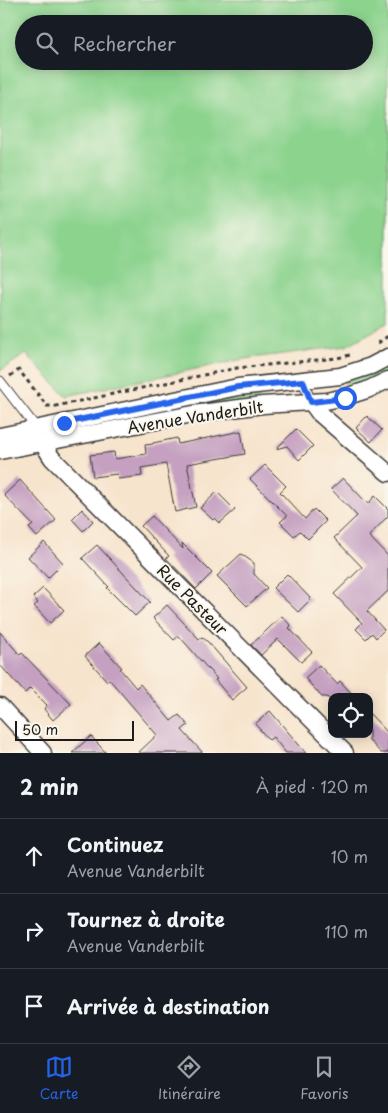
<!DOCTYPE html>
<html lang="fr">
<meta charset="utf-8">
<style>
body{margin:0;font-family:"Playpen Sans",sans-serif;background:#20242c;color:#f1f3f6}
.controls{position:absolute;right:15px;bottom:15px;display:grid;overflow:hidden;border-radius:10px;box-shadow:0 2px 12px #0003}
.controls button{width:45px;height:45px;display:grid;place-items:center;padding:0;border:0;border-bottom:1px solid #363941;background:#171b24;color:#f1f3f6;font:25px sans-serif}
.scale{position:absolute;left:15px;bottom:12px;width:119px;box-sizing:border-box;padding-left:5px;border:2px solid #1c1c1c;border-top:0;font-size:14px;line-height:18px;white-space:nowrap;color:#1c1c1c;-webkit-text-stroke:4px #fbf7ec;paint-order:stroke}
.stop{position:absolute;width:15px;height:15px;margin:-11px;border:4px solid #2563eb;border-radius:50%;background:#fff}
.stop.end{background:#2563eb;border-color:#fff;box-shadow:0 1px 5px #0008}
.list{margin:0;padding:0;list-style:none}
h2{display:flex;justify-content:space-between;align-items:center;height:65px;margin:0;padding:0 20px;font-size:21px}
h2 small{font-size:16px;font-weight:400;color:#9ea1a6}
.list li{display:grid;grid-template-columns:32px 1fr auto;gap:15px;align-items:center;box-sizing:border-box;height:75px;padding:0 20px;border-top:1px solid #363941}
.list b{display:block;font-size:19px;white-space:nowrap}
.list p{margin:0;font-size:16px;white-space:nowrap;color:#9ea1a6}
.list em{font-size:16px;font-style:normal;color:#9ea1a6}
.icon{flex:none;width:28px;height:28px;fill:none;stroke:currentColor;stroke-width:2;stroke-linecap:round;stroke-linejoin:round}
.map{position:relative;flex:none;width:388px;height:753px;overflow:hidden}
.search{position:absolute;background:#171b24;box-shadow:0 2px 12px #0003;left:15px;right:15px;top:15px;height:55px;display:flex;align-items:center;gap:12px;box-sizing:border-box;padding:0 18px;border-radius:28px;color:#9ea1a6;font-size:19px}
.sheet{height:290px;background:#171b24}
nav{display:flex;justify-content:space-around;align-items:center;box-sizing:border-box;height:70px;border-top:1px solid #363941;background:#171b24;font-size:14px;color:#9ea1a6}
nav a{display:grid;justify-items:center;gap:2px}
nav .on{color:#2563eb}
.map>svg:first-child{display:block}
.green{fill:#8cd38e;stroke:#547855;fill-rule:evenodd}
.building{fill:#c5a0c1}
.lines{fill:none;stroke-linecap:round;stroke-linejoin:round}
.lane-casing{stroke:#3d3a37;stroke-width:11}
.street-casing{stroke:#3d3a37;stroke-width:19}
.path{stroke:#3d3a37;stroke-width:3;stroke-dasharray:4 4;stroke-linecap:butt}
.lane{stroke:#fff;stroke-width:9}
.street{stroke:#fff;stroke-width:16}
.route{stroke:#2563eb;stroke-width:6}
.labels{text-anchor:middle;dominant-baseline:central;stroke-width:4;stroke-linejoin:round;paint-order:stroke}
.street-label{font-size:16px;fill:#1c1c1c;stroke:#fbf7ec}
</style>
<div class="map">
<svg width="388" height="753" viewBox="0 0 388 753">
<rect width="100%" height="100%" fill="#fbf7ec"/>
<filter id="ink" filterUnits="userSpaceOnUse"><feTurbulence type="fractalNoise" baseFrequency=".02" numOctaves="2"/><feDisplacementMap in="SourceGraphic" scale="10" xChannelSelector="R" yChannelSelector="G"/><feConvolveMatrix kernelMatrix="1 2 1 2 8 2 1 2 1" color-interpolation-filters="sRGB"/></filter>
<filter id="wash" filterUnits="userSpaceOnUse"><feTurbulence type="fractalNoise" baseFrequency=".0096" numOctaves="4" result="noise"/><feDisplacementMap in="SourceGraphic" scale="20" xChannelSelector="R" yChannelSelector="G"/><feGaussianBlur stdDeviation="1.12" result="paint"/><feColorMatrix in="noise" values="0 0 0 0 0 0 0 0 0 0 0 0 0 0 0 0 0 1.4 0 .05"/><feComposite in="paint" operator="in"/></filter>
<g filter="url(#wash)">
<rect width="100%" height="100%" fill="#f7e4cd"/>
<g class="green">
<path d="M 0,0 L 388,0 L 388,323 L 346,346 L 244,359 L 66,396 L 26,354 L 0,371 ZM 24,24 L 364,24 L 364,61 L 24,61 Z"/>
<polygon points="388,363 388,374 347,391 345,381"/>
<polygon points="257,389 259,400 70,433 68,428"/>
</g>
<g id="blocks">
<g class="building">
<polygon points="367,416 382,430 371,442 356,428"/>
<polygon points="296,429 313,446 299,460 287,446 276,449"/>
<polygon points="241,431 245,454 187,464 196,507 175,512 166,464 141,468 142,476 118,479 117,474 93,477 90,455 114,452 115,459 146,454 145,445 153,444 153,443 177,438 178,444"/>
<polygon points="265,465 286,486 280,492 305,519 314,509 326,521 308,539 300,531 294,536 280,522 287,516 250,479"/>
<polygon points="343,478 368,504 375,496 388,509 388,516 369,536 388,556 388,591 367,611 384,630 376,638 372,633 366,639 356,629 362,623 334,594 362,567 334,538 357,516 331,489"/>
<polygon points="20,480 56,520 37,537 29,528 33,525 4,495"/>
<polygon points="217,492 235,510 220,523 215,518 213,520 200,508"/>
<polygon points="82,509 93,521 83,531 72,519"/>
<polygon points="152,516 183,549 182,543 212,573 196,589 166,558 169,556 141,526"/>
<polygon points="44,542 63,563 48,578 28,557"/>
<polygon points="97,545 150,602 135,616 107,588 109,587 82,558"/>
<polygon points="241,554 254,563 254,574 267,588 247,606 217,576"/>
<polygon points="287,574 311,599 298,612 273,588"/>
<polygon points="43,588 64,610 50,623 34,606 38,603 33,597"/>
<polygon points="167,605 199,639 202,637 208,642 247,687 232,700 215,680 217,679 179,636 174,640 153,618"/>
<polygon points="282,616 291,626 289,628 312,652 301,662 278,639 261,655 251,645"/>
<polygon points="0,632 20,655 22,653 71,704 53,720 44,709 47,705 30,688 25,693 0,665"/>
<polygon points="99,643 122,668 120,669 136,688 140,684 171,721 179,715 188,725 182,730 203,753 138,753 157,735 109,679 107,681 85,656"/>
<polygon points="319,665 337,684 340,681 355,697 332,697 332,702 327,697 322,697 305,678"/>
<polygon points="270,711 306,753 286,753 273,737 269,740 255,724"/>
<polygon points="369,713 388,733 388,753 381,753 369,740"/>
<polygon points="91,736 106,753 72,753"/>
</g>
</g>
</g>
<g filter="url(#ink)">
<use href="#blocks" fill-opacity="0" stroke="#3d3a37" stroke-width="1"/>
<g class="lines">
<g class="lane-casing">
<g id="lane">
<polyline points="0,381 38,430"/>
<polyline points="303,381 311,402"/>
</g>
</g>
<g class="street-casing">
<g id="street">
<polyline points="311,402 319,413 388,473"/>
<polyline points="0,436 238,387 340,376 371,366 388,357"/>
<polyline points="43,444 52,458 345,753"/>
<polyline points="0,451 193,414 263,405 326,401 345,397 367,390 388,380"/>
<polyline points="0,706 43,753"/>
</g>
</g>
<g class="path">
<polyline points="378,343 388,336"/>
<polyline points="10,376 19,370 47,406 56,406 237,368 337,358 350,355"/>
</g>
<use href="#lane" class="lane"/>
<use href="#street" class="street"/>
</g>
</g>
<g class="lines" filter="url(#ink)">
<polyline class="route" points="64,423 238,387 303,381 311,402 345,398"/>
</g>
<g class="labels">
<g class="street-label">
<text transform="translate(195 416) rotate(-9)">Avenue Vanderbilt</text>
<text transform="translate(193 599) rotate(45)">Rue Pasteur</text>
</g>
</g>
</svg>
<div class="controls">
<button><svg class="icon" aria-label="locate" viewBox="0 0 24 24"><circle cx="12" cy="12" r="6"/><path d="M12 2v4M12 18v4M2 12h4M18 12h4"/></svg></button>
</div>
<div class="scale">50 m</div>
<div class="stop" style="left:345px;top:398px"></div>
<div class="stop end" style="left:64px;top:423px"></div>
<div class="search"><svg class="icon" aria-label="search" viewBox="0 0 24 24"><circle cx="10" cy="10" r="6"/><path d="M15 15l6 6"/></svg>Rechercher</div>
</div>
<section class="sheet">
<h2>2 min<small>À pied · 120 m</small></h2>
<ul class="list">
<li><svg class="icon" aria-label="ahead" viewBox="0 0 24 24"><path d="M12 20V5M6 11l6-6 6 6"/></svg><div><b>Continuez</b><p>Avenue Vanderbilt</p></div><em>10 m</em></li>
<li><svg class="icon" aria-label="right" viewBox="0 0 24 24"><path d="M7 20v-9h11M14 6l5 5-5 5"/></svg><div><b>Tournez à droite</b><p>Avenue Vanderbilt</p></div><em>110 m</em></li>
<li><svg class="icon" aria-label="arrive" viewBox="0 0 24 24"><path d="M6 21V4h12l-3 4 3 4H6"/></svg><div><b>Arrivée à destination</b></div></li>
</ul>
</section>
<nav>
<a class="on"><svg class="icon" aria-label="map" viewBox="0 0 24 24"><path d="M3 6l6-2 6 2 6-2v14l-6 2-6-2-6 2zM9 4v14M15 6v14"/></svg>Carte</a>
<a><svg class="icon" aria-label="directions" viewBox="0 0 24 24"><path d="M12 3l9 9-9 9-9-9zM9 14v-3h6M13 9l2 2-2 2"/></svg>Itinéraire</a>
<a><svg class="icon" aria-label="saved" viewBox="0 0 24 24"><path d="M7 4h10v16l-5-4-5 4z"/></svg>Favoris</a>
</nav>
